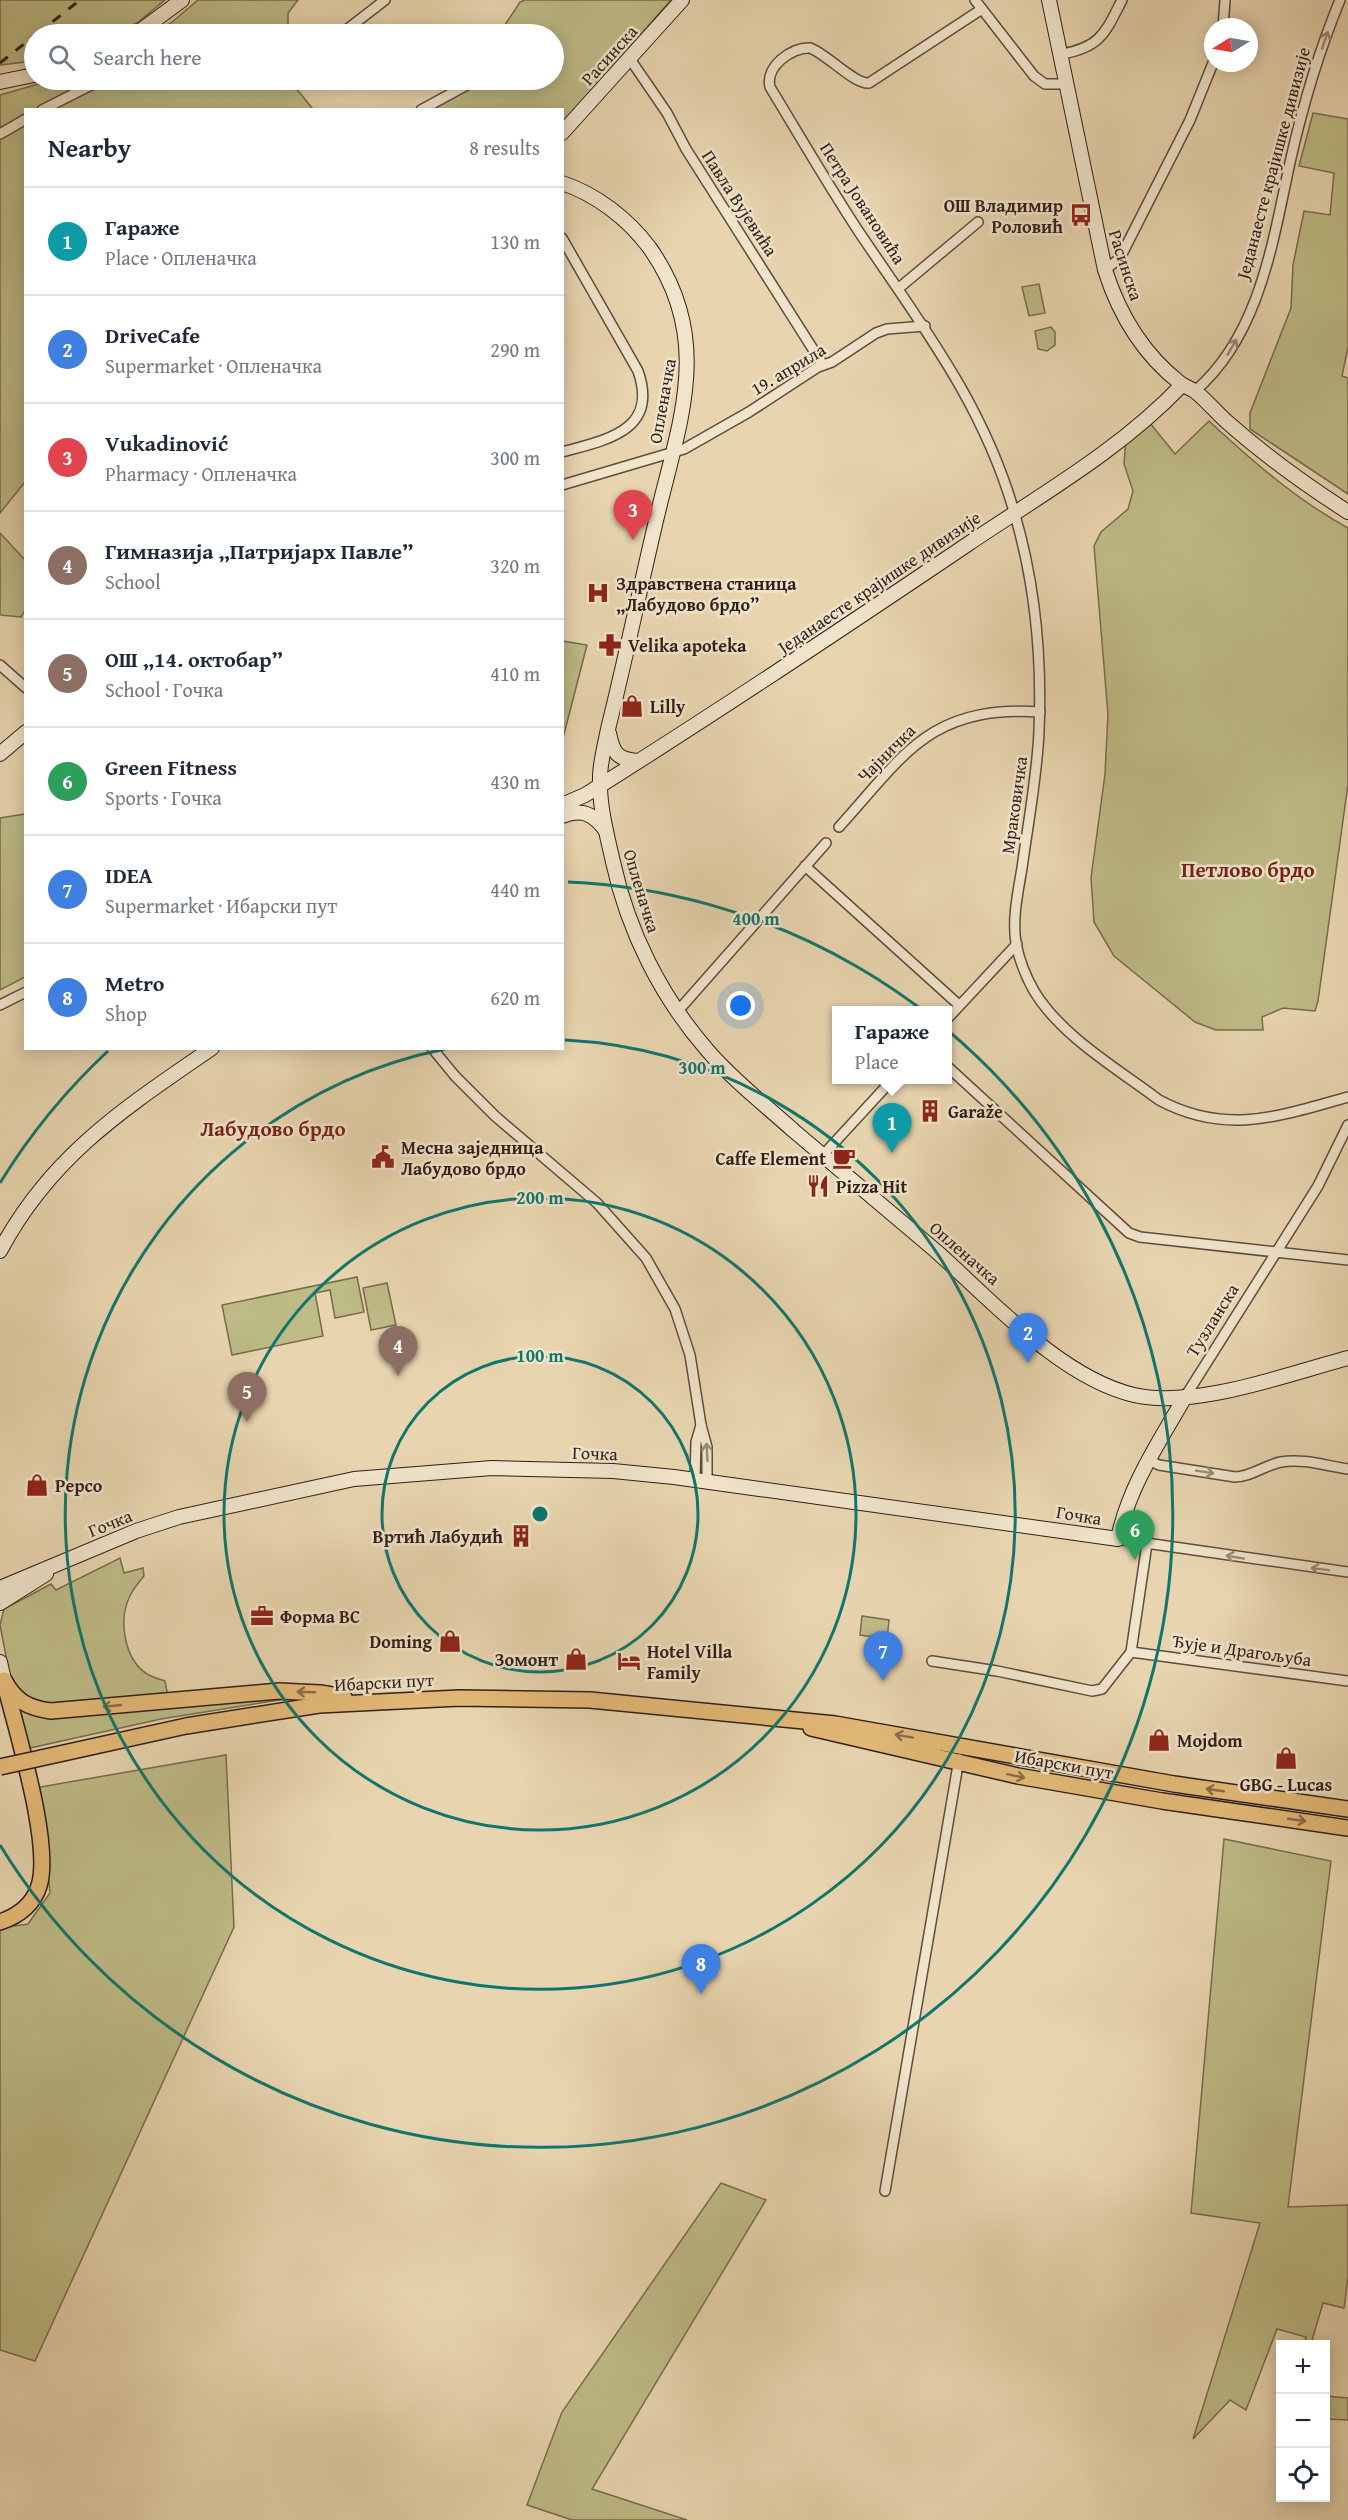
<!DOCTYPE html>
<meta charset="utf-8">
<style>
body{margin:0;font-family:"Gentium Book Plus",serif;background:#f2f2f3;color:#1f2937}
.controls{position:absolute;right:18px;bottom:18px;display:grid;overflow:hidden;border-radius:0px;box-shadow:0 3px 15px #0003}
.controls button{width:54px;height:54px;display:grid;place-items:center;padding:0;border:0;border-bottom:2px solid #e0e1e3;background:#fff;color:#1f2937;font:30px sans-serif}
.compass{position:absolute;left:1204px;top:18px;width:54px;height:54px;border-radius:50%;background:#fff;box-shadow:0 3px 15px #0003;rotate:259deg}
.you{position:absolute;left:741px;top:1006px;width:21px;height:21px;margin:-15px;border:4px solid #fff;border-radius:50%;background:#1a73e8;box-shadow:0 0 0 9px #1a73e833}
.badge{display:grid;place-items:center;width:39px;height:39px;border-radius:50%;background:#8f2418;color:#fff;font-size:20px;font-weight:700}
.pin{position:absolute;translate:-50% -50px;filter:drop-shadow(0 2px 3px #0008)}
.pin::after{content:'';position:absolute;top:32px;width:21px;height:18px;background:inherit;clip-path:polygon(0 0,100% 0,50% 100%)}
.popup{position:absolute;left:832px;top:1006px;width:120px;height:78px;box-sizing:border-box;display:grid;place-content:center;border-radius:0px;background:#fff;filter:drop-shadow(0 2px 4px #0005);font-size:20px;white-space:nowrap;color:#747a83}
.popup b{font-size:22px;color:#1f2937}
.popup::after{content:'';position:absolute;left:50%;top:100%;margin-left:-12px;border:12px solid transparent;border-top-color:#fff}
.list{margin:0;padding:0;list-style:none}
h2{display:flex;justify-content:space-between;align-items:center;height:78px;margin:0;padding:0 24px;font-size:26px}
h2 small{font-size:20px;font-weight:400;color:#747a83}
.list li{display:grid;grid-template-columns:39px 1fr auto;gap:18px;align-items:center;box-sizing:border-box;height:108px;padding:0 24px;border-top:2px solid #e0e1e3}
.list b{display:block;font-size:22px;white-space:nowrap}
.list p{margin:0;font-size:20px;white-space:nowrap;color:#747a83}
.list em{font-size:20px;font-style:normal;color:#747a83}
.icon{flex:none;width:33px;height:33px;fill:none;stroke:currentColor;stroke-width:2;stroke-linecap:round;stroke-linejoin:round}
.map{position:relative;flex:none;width:1348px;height:2520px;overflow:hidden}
.search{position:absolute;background:#fff;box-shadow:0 3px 15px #0003;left:24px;top:24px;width:540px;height:66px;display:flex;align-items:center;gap:15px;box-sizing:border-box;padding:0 21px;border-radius:33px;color:#747a83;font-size:22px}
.panel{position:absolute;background:#fff;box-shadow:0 3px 15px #0003;left:24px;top:108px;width:540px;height:942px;border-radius:0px}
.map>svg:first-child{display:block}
.green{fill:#bebb86;stroke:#786c4e;stroke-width:1.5}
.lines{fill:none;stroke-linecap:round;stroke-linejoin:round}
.street-casing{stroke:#5f4c3d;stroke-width:12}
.secondary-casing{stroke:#311e17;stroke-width:16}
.primary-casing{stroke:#311e17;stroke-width:18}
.street{stroke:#f0e4cb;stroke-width:9}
.secondary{stroke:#f0e4cb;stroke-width:14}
.primary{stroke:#e4ba78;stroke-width:15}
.rail{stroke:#311e17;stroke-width:3;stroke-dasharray:10 10;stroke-linecap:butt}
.primary-bridge-casing{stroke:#311e17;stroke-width:18;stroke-linecap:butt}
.primary-bridge{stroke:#e4ba78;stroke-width:15}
.oneway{stroke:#9a8b7a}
.oneway2{stroke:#8a6c48}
.ring{fill:none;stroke:#0f766e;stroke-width:3}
.labels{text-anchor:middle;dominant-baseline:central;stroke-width:5;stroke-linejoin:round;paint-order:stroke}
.street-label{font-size:18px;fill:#311e17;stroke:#f0e4cb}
.poi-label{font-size:18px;font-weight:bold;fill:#311e17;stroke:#f0e4cb;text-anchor:start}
.quarter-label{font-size:21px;font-weight:bold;fill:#7a1f14;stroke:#f0e4cb}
.centre{fill:#0f766e;stroke:#f0e4cb;stroke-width:3}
.ring-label{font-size:18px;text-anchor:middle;font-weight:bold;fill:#0f766e;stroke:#f0e4cb;stroke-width:5;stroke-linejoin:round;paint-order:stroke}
</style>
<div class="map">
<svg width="1348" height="2520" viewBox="0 0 1348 2520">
<rect width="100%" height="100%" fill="#e8d5af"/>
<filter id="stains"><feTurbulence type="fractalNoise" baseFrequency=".00333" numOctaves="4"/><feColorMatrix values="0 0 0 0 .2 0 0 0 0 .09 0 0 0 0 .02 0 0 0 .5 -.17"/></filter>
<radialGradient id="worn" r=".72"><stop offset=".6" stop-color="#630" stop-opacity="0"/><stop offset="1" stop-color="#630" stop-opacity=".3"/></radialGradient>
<g class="green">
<polygon points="0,0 165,0 137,23 109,34 34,34 34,61 0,65"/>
<polygon points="198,0 298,0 288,13 288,34 152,34 171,23"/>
<polygon points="525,0 671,0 563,123 562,110 430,110 459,80 554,80 554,34 499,34 520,2"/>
<polygon points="52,80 293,80 294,86 313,109 26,110 25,482 0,513 0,95"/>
<polygon points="1313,113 1348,119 1348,347 1342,376 1348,378 1348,494 1250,429 1250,413 1291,308 1293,265 1304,211 1330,215 1334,173 1299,166"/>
<polygon points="1039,284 1045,313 1029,316 1022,287"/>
<polygon points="1051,327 1055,332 1055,345 1047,351 1038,349 1035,331"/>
<path d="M 1209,421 C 1252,461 1297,500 1348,528 L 1348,784 L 1318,1001 L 1315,1011 L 1283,1008 L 1262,1017 L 1263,1030 L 1216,1030 L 1195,1022 L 1114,956 L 1094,922 L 1091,878 L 1105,774 L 1108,714 L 1094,546 L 1101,532 L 1128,509 L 1133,491 L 1124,464 L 1126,438 L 1150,423 L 1175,454 Z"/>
<polygon points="0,533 25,560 25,610 21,617 0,615"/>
<polygon points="563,641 587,645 563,738 562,641"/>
<polygon points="25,814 25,977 0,990 0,818"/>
<polygon points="357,1277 364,1312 335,1318 330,1290 315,1293 323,1336 232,1355 222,1305"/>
<polygon points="387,1283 396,1325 371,1330 363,1288"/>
<path d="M 120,1558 L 124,1573 L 143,1568 L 144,1576 C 139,1582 133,1589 130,1596 C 118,1619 124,1659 147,1674 C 152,1677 159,1679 165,1681 L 168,1696 L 43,1707 L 12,1688 L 0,1625 L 4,1609 L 51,1584 L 56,1590 Z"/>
<polygon points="862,1616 889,1620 887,1639 860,1635"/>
<polygon points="10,1696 26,1707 304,1696 161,1719 21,1750"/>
<polygon points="226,1755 234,1927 35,2361 0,2350 0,1928 28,1924 50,1893 40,1787"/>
<polygon points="1224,1839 1331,1861 1288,2207 1348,2205 1348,2277 1344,2308 1323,2303 1311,2344 1304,2344 1306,2337 1277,2329 1246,2410 1230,2400 1193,2439 1260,2223 1191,2213"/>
<polygon points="721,2183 766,2200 592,2489 687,2520 572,2520 527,2505 562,2412"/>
<polygon points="1326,2396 1348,2398 1348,2420 1326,2419"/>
</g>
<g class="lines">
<g class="street-casing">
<g id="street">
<polyline points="975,0 1034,76 1045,84 1068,84"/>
<path d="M 982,9 L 869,83 C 855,85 827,54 810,48 C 791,47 765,67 770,87 C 799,135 827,183 857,229 C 920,323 984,404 1015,515 C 1035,584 1042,660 1039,731 C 1037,778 1028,823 1022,868 C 1018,892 1012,919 1016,943 C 1019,959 1026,977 1034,991 C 1061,1036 1118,1069 1159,1100 C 1226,1136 1280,1116 1348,1097"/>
<polyline points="1223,27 1225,0"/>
<polyline points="341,34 385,0"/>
<path d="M 1062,54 C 1101,47 1105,33 1122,0"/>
<polyline points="630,59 667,113 686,149 823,365"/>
<polyline points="42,110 101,80"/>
<polyline points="421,110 476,80"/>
<polyline points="0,134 26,119"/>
<path d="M 562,238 L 638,371 C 659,431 606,440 562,452"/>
<polyline points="1105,270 1120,258 1190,120 1213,63"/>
<polyline points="899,288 978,222"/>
<path d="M 1195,391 C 1261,334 1273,239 1291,158 C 1303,105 1319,51 1340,0"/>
<polyline points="562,485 684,449 749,412 818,367 832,362 876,333 887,329 925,326"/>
<polyline points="0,665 26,688"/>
<path d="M 839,827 C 905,754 930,705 1040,712"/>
<polyline points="805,866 959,1005"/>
<polyline points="0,1005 26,992"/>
<polyline points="677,1012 826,843"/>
<polyline points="948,1018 1017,944"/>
<polyline points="432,1048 455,1076 495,1116 597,1203 646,1258 675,1309 690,1355 701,1425 707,1447 707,1480"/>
<polyline points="948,1067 1129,1233 1140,1237 1348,1260"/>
<polyline points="823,1155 892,1080"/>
<polyline points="1185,1397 1318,1186 1348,1125"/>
<path d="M 1148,1460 L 1159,1465 L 1235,1477 C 1251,1477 1265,1465 1281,1462 C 1302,1458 1327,1466 1348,1469"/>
<polyline points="695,1479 696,1442 701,1425"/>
<polyline points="1118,1539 1348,1572"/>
<polyline points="1131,1652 1348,1681"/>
<polyline points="932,1661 997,1671 1092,1691 1102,1689 1131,1652 1147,1544"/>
<polyline points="885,2191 959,1759"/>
</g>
</g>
<g class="secondary-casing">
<g id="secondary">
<path d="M 1049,0 L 1105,270 C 1119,314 1143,354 1180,383 C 1185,387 1191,388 1196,392 C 1207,401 1216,412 1226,421 C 1263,454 1306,485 1348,512"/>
<polyline points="136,34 182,0"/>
<polyline points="0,82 34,75"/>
<polyline points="562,133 682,0"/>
<path d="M 562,183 C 596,194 628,219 649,247 C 716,341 678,424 655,525 C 639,593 625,661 608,729 C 605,745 600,762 600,778 C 599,806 607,835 613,862 C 628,931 661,997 708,1051 C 733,1080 765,1105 794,1131 C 841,1171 889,1211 936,1251 C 991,1300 1061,1378 1134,1395 C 1194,1409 1288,1374 1348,1358"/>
<path d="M 609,733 C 613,753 617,759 637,761"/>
<polyline points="0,754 26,732"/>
<path d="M 562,805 L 585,795 C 715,714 842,629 968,544 C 1042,494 1120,450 1182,385"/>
<path d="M 562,816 C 582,808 594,814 606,831"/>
<path d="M 0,1251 C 51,1155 125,1108 212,1048"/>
<path d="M 0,1588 L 136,1531 L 179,1517 L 354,1479 L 492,1468 L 613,1471 L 674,1477 L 1118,1539 C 1128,1488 1159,1442 1185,1397"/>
<polyline points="0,1603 46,1574"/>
<polyline points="0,1662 4,1680"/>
</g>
</g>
<g class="primary-casing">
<g id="primary">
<path d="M 4,1680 C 15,1701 28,1708 51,1711 L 279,1691 L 320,1693 L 344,1697"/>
<polyline points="811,1728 1018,1776 1162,1801 1348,1828"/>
<polyline points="41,1758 186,1726 319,1705 459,1698 590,1700 835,1724 1174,1784 1348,1809"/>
<path d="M 0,1922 C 18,1916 33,1905 39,1886 C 52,1845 17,1733 6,1688"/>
</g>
</g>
<use href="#street" class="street"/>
<use href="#secondary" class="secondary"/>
<use href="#primary" class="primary"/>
<g class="rail">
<polyline points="37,34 80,0"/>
<polyline points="0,63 34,36"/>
</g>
<g class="primary-bridge-casing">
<polyline id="primary-bridge" points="0,1767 41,1758"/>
</g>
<use href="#primary-bridge" class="primary-bridge"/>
</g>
<defs><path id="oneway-shaft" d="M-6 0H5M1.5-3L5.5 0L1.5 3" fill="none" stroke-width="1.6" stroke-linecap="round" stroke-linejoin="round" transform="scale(1.5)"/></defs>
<g class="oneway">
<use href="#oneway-shaft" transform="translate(1325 40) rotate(-71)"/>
<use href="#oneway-shaft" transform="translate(1232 347) rotate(-60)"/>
<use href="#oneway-shaft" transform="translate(707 1452) rotate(-93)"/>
<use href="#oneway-shaft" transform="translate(1205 1472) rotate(9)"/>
<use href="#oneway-shaft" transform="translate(1235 1557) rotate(-170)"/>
<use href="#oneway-shaft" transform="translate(1320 1569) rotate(-173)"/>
</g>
<g class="oneway2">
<use href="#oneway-shaft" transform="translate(306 1692) rotate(-178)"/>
<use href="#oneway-shaft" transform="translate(112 1706) rotate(174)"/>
<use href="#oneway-shaft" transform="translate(904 1736) rotate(-170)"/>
<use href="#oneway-shaft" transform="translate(1016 1776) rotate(12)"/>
<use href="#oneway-shaft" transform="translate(1215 1790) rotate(-172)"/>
<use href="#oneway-shaft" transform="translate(1297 1820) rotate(8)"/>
</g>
<g class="ring">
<circle cx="540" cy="1514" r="158"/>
<circle cx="540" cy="1514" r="316"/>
<path d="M565 1040A475 475 0 1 1 445 1049"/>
<path d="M0 1183A633 633 0 0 1 108 1051M568 882A633 633 0 1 1 0 1845"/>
</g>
<defs>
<g id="bus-bare" transform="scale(1.8)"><path d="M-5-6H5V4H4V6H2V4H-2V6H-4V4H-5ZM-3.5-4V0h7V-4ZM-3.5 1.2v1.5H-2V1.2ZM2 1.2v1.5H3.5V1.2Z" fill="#8f2418" stroke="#f0e4cb" stroke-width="2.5" paint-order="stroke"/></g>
<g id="hospital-bare" transform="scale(1.8)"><path d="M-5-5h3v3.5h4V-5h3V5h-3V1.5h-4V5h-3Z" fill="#8f2418" stroke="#f0e4cb" stroke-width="2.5" paint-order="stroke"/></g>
<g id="pharmacy-bare" transform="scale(1.8)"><path d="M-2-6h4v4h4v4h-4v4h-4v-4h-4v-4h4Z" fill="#8f2418" stroke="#f0e4cb" stroke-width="2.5" paint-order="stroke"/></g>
<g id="shop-bare" transform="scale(1.8)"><path d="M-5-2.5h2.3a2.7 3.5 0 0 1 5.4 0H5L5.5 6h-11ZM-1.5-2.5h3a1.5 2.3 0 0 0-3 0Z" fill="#8f2418" stroke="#f0e4cb" stroke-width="2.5" paint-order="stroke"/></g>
<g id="building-bare" transform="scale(1.8)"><path d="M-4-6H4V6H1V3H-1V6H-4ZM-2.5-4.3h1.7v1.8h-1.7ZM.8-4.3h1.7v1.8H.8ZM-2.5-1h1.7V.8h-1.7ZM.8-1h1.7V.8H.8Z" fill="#8f2418" stroke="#f0e4cb" stroke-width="2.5" paint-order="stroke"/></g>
<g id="civic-bare" transform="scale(1.8)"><path d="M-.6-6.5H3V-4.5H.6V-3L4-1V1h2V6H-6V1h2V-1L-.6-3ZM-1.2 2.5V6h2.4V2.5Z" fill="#8f2418" stroke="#f0e4cb" stroke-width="2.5" paint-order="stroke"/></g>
<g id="cafe-bare" transform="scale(1.8)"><path d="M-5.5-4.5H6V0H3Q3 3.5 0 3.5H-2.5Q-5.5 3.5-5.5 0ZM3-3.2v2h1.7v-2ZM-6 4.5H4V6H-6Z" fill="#8f2418" stroke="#f0e4cb" stroke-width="2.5" paint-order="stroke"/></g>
<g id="restaurant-bare" transform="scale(1.8)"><path d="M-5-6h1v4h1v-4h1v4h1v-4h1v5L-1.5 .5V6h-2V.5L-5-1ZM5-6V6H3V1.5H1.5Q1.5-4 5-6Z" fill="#8f2418" stroke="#f0e4cb" stroke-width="2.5" paint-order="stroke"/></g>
<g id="office-bare" transform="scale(1.8)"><path d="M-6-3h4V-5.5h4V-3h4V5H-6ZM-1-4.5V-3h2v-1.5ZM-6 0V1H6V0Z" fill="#8f2418" stroke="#f0e4cb" stroke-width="2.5" paint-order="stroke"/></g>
<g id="hotel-bare" transform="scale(1.8)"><path d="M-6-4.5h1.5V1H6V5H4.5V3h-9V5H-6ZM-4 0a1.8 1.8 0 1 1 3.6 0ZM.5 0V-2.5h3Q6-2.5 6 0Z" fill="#8f2418" stroke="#f0e4cb" stroke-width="2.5" paint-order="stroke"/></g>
</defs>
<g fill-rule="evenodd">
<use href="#bus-bare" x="1081" y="215"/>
<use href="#hospital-bare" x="598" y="593"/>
<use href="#pharmacy-bare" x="610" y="645"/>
<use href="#shop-bare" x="632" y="706"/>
<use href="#building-bare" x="930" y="1111"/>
<use href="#civic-bare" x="383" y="1157"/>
<use href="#cafe-bare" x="844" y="1158"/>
<use href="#restaurant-bare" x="818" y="1186"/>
<use href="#shop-bare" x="37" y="1485"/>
<use href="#building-bare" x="521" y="1536"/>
<use href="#office-bare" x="262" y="1616"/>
<use href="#shop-bare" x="450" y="1641"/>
<use href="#shop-bare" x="576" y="1659"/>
<use href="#hotel-bare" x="629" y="1661"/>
<use href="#shop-bare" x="1159" y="1740"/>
<use href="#shop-bare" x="1286" y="1758"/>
</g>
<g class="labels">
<g class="street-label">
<text transform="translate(609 55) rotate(-48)">Расинска</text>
<text transform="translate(1273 163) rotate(-75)">Једанаесте крајишке дивизије</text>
<text transform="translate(740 203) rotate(57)">Павла Вујевића</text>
<text transform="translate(863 203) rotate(57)">Петра Јовановића</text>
<text transform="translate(1126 265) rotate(72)">Расинска</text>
<text transform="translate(788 369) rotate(-31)">19. априла</text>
<text transform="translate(662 401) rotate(-80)">Опленачка</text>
<text transform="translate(879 582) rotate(-34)">Једанаесте крајишке дивизије</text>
<text transform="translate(886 753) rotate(-45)">Чајничка</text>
<text transform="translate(1014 805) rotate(-82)">Мраковичка</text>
<text transform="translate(642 891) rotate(73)">Опленачка</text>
<text transform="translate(965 1253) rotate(41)">Опленачка</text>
<text transform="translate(1212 1320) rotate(-58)">Тузланска</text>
<text transform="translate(595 1453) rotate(2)">Гочка</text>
<text transform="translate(1079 1515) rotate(9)">Гочка</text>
<text transform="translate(110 1523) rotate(-22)">Гочка</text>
<text transform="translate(1242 1650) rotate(8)">Ђује и Драгољуба</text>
<text transform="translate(384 1682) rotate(-3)">Ибарски пут</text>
<text transform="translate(1064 1764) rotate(10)">Ибарски пут</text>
</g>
<g class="poi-label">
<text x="1063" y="205" text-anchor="end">ОШ Владимир<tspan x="1063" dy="21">Роловић</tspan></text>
<text x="616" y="583">Здравствена станица<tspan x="616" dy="21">„Лабудово брдо”</tspan></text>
<text x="628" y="645">Velika apoteka</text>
<text x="650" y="706">Lilly</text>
<text x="948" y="1111">Garaže</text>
<text x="401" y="1147">Месна заједница<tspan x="401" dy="21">Лабудово брдо</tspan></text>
<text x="826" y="1158" text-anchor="end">Caffe Element</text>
<text x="836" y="1186">Pizza Hit</text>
<text x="55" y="1485">Pepco</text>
<text x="503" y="1536" text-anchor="end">Вртић Лабудић</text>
<text x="280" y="1616">Форма ВС</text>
<text x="432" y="1641" text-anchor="end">Doming</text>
<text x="647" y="1651">Hotel Villa<tspan x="647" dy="21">Family</tspan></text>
<text x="558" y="1659" text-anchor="end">Зомонт</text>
<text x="1177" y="1740">Mojdom</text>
<text x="1286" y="1784" text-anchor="middle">GBG - Lucas</text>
</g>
<g class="quarter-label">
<text x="1248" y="869">Петлово брдо</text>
<text x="273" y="1128">Лабудово брдо</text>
</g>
</g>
<circle cx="540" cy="1514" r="9" class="centre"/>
<g class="ring-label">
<text x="756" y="925">400 m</text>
<text x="702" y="1074">300 m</text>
<text x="540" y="1204">200 m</text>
<text x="540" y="1362">100 m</text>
</g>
<rect width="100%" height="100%" filter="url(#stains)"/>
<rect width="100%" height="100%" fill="url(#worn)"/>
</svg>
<div class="controls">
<button>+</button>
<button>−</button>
<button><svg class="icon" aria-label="locate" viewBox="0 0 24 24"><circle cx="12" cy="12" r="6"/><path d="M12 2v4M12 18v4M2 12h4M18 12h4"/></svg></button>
</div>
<svg class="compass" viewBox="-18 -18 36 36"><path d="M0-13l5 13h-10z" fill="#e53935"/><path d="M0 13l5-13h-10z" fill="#747a83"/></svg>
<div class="you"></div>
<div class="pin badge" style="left:892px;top:1153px;background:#0f9aa8">1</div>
<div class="popup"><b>Гараже</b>Place</div>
<div class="pin badge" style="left:1028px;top:1363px;background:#3f7fe0">2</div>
<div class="pin badge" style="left:633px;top:540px;background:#e0444e">3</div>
<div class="pin badge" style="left:398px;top:1376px;background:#8d6e63">4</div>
<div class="pin badge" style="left:247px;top:1422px;background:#8d6e63">5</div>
<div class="pin badge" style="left:1135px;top:1560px;background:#2e9e5b">6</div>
<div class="pin badge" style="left:883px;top:1681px;background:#3f7fe0">7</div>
<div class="pin badge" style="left:701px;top:1994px;background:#3f7fe0">8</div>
<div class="search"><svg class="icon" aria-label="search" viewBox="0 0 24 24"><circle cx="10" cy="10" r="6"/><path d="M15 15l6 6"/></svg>Search here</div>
<section class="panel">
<h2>Nearby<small>8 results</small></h2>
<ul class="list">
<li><span class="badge" style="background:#0f9aa8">1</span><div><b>Гараже</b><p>Place · Опленачка</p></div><em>130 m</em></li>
<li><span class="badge" style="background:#3f7fe0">2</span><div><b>DriveCafe</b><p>Supermarket · Опленачка</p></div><em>290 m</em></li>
<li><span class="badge" style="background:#e0444e">3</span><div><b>Vukadinović</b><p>Pharmacy · Опленачка</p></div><em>300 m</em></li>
<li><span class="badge" style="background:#8d6e63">4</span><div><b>Гимназија „Патријарх Павле”</b><p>School</p></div><em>320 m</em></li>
<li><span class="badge" style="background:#8d6e63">5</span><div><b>ОШ „14. октобар”</b><p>School · Гочка</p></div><em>410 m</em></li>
<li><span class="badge" style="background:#2e9e5b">6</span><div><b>Green Fitness</b><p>Sports · Гочка</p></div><em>430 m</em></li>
<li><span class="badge" style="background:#3f7fe0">7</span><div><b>IDEA</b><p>Supermarket · Ибарски пут</p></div><em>440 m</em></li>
<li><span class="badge" style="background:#3f7fe0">8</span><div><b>Metro</b><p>Shop</p></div><em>620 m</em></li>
</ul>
</section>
</div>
